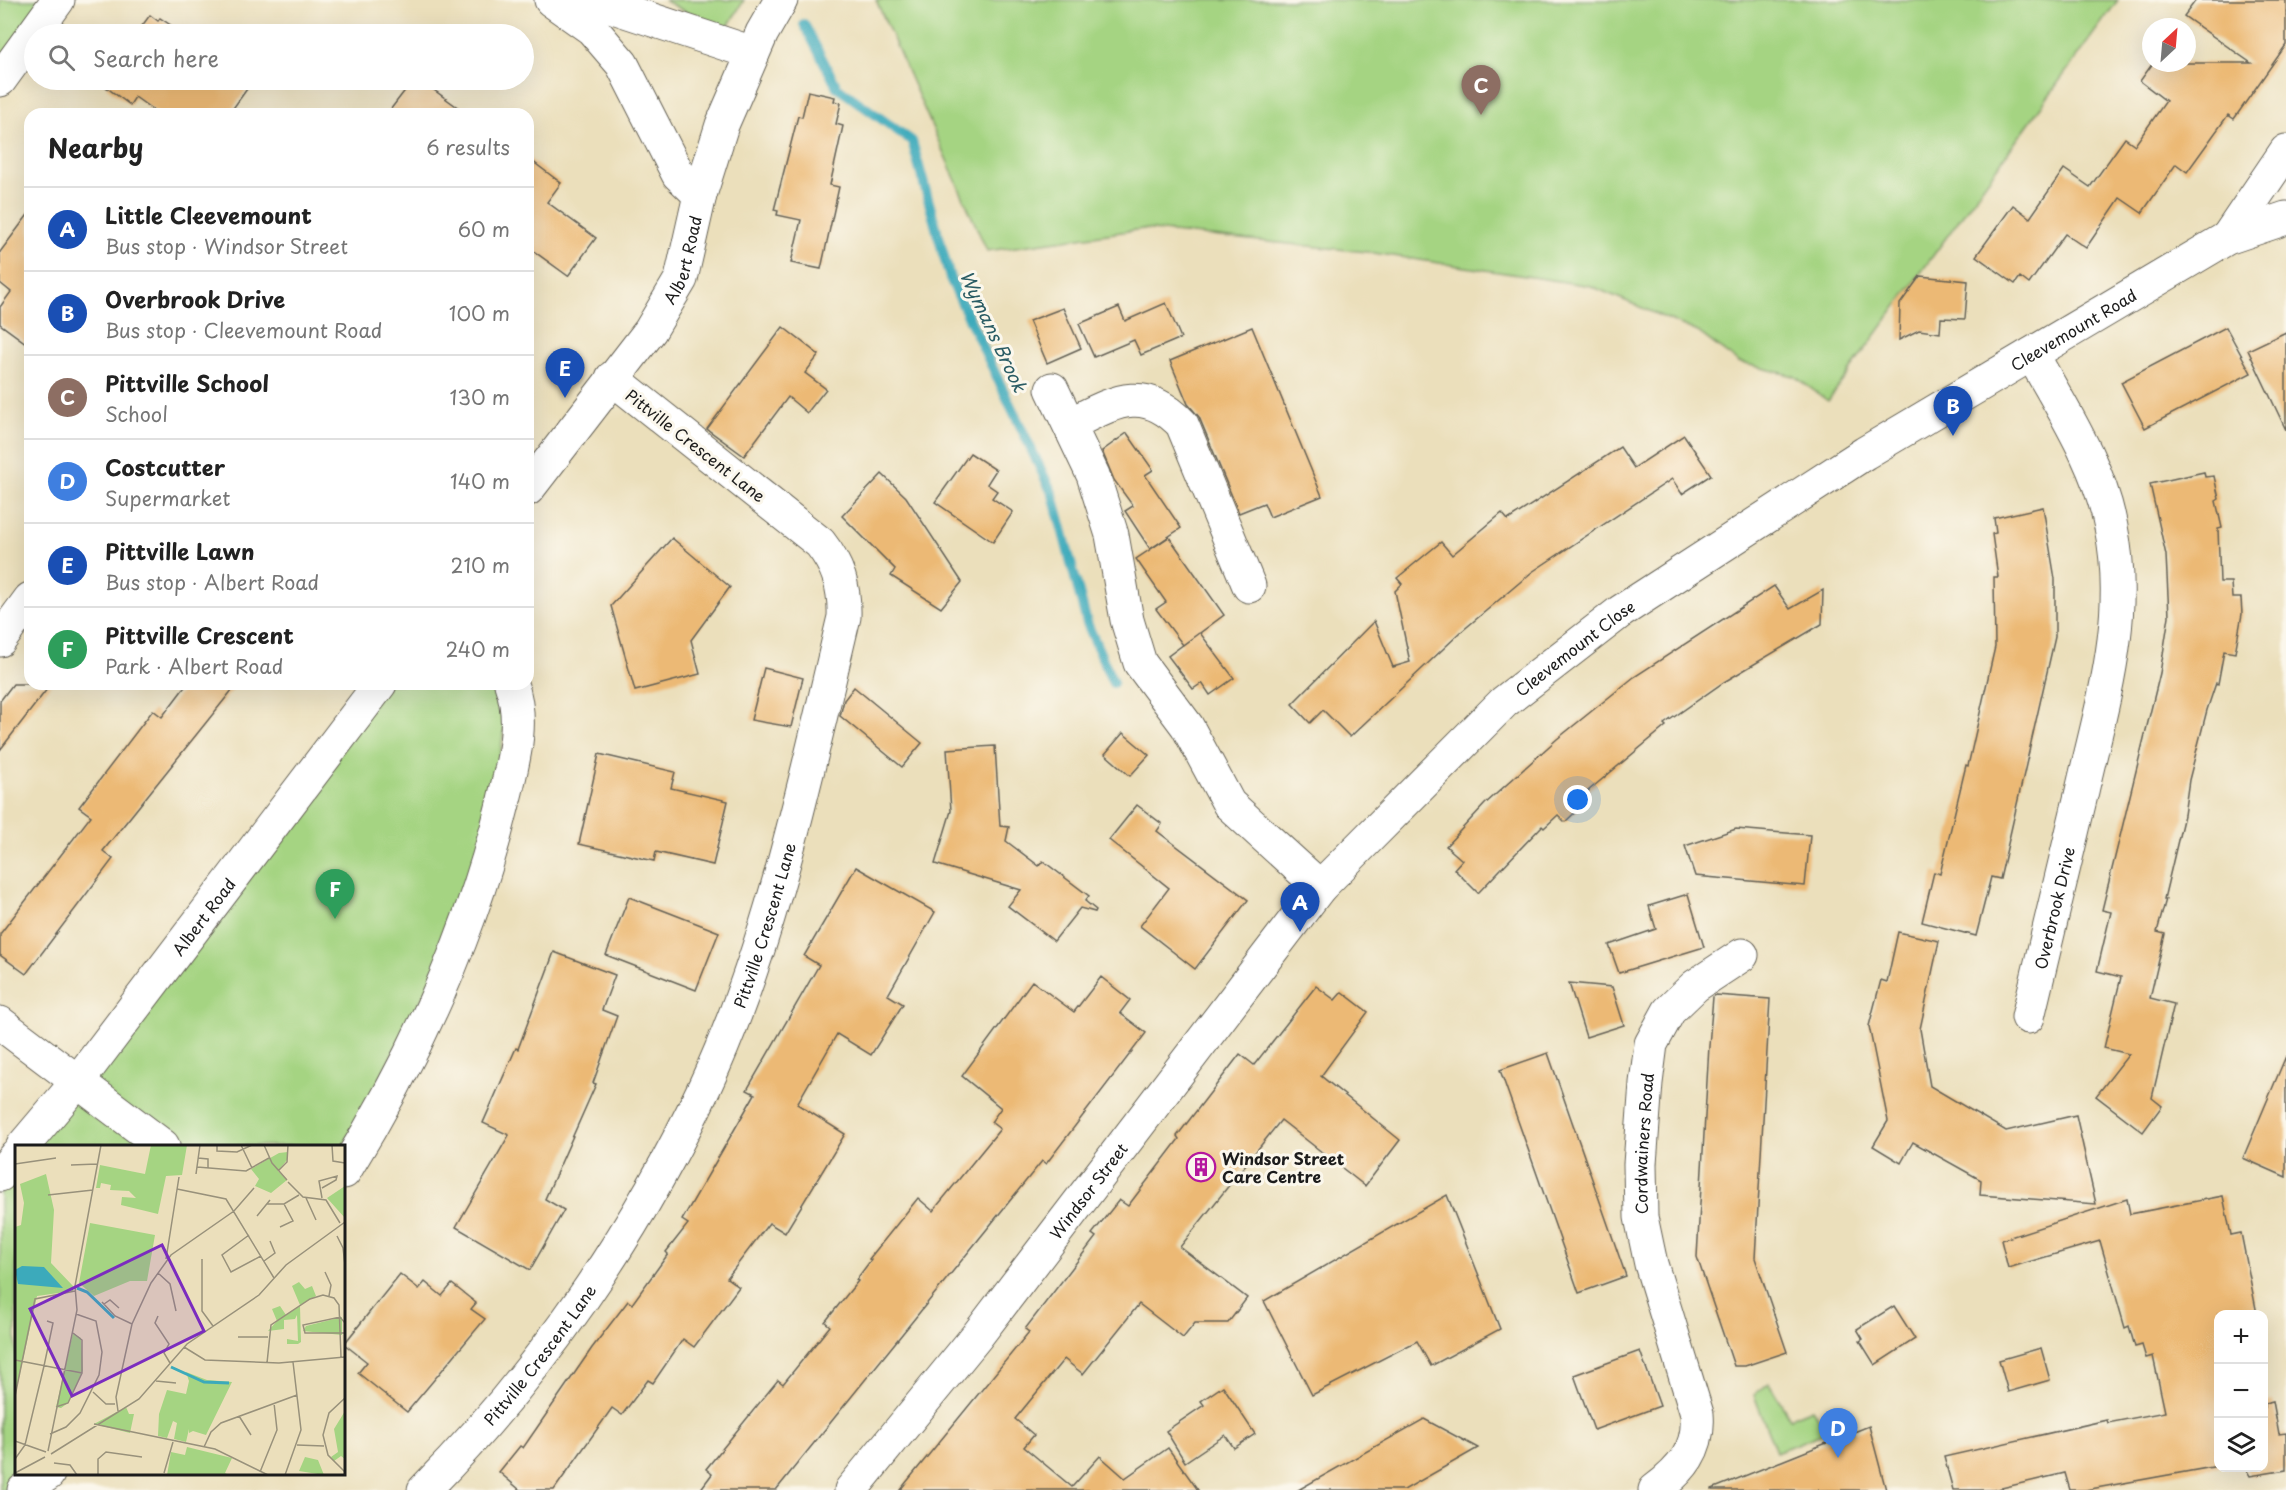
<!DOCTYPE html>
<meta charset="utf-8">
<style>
body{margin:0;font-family:"Playpen Sans",sans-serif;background:#f6f6f6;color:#222}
.controls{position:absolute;right:18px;bottom:18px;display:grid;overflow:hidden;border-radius:12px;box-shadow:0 6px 24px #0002}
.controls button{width:54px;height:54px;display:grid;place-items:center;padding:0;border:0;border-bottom:2px solid #e0e0e0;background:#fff;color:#222;font:30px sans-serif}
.compass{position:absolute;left:2142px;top:18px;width:54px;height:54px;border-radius:50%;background:#fff;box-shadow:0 6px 24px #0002;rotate:26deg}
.you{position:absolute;left:1578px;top:800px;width:21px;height:21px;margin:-15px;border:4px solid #fff;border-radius:50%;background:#1a73e8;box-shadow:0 0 0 9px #1a73e833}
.badge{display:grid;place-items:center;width:39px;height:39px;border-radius:50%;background:#7c3aed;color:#fff;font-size:20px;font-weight:700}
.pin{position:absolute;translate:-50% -50px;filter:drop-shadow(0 2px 3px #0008)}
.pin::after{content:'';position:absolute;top:32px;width:21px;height:18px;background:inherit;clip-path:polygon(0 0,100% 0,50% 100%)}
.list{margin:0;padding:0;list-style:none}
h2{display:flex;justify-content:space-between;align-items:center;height:78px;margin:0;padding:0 24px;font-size:26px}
h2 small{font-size:20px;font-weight:400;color:#767676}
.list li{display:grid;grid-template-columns:39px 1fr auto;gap:18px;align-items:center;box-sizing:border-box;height:84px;padding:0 24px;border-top:2px solid #e0e0e0}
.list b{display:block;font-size:22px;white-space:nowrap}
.list p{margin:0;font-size:20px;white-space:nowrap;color:#767676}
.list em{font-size:20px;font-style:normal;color:#767676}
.icon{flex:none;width:33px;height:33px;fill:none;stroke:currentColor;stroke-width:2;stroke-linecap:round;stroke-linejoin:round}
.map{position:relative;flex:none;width:2286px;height:1490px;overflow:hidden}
.search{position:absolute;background:#fff;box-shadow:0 6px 24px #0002;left:24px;top:24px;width:510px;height:66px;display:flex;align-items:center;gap:15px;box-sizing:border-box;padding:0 21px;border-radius:33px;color:#767676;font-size:22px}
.panel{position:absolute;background:#fff;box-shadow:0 6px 24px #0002;left:24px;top:108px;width:510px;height:582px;border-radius:18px}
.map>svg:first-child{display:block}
.green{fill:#a5d482;stroke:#60784f;stroke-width:1.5}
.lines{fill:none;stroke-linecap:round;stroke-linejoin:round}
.stream{stroke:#3caabb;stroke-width:10}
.building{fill:#ecb974}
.minor-casing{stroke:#646054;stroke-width:35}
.tertiary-casing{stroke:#646054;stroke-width:35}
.minor{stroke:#fff;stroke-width:33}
.tertiary{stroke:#fff;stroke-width:33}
.labels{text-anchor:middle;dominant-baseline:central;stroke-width:6;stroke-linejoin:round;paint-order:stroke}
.street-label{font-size:16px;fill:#1c1c1c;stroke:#fbf7ec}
.poi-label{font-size:16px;font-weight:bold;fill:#1c1c1c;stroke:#fbf7ec;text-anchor:start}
.water-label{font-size:18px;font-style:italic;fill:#2a5c64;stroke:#fbf7ec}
.inset-river{fill:none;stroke:#3caabb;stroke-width:3}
.inset-road{fill:none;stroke:#98917b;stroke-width:1.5}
.view{fill:#7b2cbf;fill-opacity:0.15;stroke:#7b2cbf;stroke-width:3}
.inset-edge{fill:none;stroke:#1c1c1c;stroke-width:3}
</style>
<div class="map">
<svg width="2286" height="1490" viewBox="0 0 2286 1490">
<rect width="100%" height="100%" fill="#fbf7ec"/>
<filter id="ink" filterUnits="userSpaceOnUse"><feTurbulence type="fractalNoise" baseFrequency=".0167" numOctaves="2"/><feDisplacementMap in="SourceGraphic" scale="12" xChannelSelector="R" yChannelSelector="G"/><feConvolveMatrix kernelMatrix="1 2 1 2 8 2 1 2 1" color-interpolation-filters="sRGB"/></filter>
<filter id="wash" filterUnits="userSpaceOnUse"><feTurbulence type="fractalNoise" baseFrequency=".008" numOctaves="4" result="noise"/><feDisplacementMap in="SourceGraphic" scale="24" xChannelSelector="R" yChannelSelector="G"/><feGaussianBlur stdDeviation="1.35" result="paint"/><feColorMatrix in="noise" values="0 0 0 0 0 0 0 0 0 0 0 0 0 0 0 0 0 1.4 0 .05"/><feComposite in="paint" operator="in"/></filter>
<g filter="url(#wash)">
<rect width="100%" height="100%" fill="#ebdfbb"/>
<g class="green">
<polygon points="0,0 57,0 0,79"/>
<polygon points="664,0 744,0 724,33"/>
<polygon points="876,0 2118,0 1828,401 1794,376 1738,362 1698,332 1591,286 1367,252 1143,229 987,251"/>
<polygon points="380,684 511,684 479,891 344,1146 23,1146"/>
<polygon points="16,1155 16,1474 48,1474 24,1490 0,1490 0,1175"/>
<polygon points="1769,1383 1790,1418 1812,1409 1824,1427 1846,1416 1856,1440 1845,1444 1839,1427 1776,1452 1754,1395"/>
</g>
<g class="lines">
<polyline class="stream" points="804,24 837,87 912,141 950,278 1053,495 1087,623 1113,683"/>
</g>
<g id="blocks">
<g class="building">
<polygon points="2196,0 2286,0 2286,45 2234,119 2228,115 2187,172 2176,164 2142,213 2120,198 2086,248 2065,234 2029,284 2020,277 2015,284 1976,256 2013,205 2030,218 2064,169 2090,187 2125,138 2135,145 2166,101 2140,81 2153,63 2251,63 2184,16"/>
<polygon points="150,15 158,21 160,18 184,34 136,34"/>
<polygon points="107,80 248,80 252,82 229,114 159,114 135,97 130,105 106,87 110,81"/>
<polygon points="413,80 420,80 467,114 387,114"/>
<polygon points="808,91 835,97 834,101 841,103 836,124 843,126 830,185 839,187 821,269 791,263 801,220 777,215 778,211 774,210 798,116 802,117"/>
<polygon points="528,158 561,183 547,202 596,238 568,276 528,247"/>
<polygon points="30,212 30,346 0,324 0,307 11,292 0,283 0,252"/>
<polygon points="1920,276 1968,281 1965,319 1941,318 1940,333 1919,330 1899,340 1900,304"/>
<polygon points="1166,303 1181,338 1141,355 1134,340 1094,357 1079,324 1119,307 1125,321"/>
<polygon points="1063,308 1081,348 1047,363 1029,321"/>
<polygon points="783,327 819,355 805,373 826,389 807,413 788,397 744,456 707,429"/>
<polygon points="1252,327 1322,496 1270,517 1264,503 1239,513 1199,417 1188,404 1170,361"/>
<polygon points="2226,327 2251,373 2145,428 2121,382"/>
<polygon points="2286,332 2286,430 2248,350"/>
<polygon points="1127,433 1153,470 1145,475 1181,528 1150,549 1125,511 1133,506 1114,480 1102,451"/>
<polygon points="1684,435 1711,475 1682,494 1672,479 1532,572 1461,632 1350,737 1323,710 1310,723 1292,704 1374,621 1393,667 1410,662 1395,591 1402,584 1397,578 1441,542 1452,555 1502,513 1508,520 1620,447 1634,468"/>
<polygon points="970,453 996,470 987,484 997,491 992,498 1013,512 993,542 935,502"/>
<polygon points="2204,472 2205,477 2214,476 2219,499 2216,501 2222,528 2218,529 2220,582 2231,582 2232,598 2241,598 2242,614 2235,653 2224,651 2218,684 2216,683 2207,710 2189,780 2184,815 2164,899 2166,899 2157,932 2165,934 2150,998 2174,1004 2152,1098 2162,1106 2143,1132 2096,1096 2129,1054 2104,1048 2121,977 2097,971 2111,912 2102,910 2160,673 2169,616 2166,555 2150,484"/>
<polygon points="882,474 906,497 962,582 941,608 891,576 895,569 842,516"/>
<polygon points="2043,507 2055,579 2055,637 2000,879 1991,877 1976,936 1922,922 1934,872 1940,874 1966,765 1968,766 1995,647 1994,577 1998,577 1992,534 1996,533 1994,518"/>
<polygon points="1169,537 1224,615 1200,633 1234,678 1210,695 1202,683 1193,689 1168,656 1199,633 1183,645 1156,609 1166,602 1136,559"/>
<polygon points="672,538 730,587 691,640 700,674 635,691 611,606"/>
<polygon points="1774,586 1790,609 1823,590 1822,624 1724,682 1664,724 1666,726 1582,796 1587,801 1565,822 1558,815 1544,828 1542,826 1478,893 1454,869 1462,860 1446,846 1485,804 1557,739 1634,677"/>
<polygon points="764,668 803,678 791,727 751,720"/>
<polygon points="13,684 51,684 0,750 0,701"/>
<polygon points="187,684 237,684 103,851 113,859 26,974 0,955 0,934 91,816 79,807 153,710 162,717"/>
<polygon points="854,687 922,743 902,767 840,716 844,700"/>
<polygon points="1123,733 1149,755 1130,776 1105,754"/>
<polygon points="995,746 1000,826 1009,827 1006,841 1039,866 1043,861 1089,896 1085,901 1096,910 1095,912 1080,908 1054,941 1008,906 1021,890 935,864 951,811 947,749"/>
<polygon points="599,754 675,772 671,788 728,801 713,865 656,852 654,861 579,844"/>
<polygon points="1137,805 1162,824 1157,831 1248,900 1195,969 1140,926 1169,888 1109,840"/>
<polygon points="1736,829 1810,835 1805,886 1695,876 1685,846"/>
<polygon points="856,867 935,912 888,995 903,1004 871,1055 837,1034 797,1104 845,1134 785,1233 769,1223 727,1278 739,1287 694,1347 683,1339 653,1383 648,1380 622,1415 612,1408 554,1490 520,1490 499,1472 520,1446 523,1448 592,1348 628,1301 632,1304 668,1254 666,1252 688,1224 682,1220 755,1094 747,1090 819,965 804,956"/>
<polygon points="1688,894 1704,947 1619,973 1609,945 1656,929 1649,906"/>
<polygon points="629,897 719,932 696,990 606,955"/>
<polygon points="1898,932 1939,941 1920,1029 1930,1086 2006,1131 2076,1115 2096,1204 1980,1195 1981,1180 1913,1142 1901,1163 1873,1146 1888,1121 1869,1026 1881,980 1887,982"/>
<polygon points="554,952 615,975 602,1010 617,1016 593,1083 596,1084 545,1199 564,1210 530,1270 456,1227 509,1135 483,1123 516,1048 518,1049"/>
<polygon points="1101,977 1130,1000 1120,1013 1146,1033 1046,1164 1042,1161 776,1490 700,1490 712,1474 706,1469 778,1380 783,1384 830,1326 825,1322 858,1281 856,1280 871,1260 869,1259 918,1198 933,1211 1000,1129 991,1122 1001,1108 962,1076 1032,981 1074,1012"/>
<polygon points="1569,983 1612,987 1624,1025 1586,1037"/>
<polygon points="1316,986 1335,1000 1342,992 1368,1012 1321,1076 1400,1140 1365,1186 1281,1120 1180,1247 1247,1298 1228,1323 1195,1323 1183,1338 1139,1304 1083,1374 1064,1359 1015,1419 1034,1435 1024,1447 1072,1487 1100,1456 1125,1478 1168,1448 1198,1490 900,1490 1029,1332 1025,1329 1096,1237 1092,1234 1119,1200 1128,1206 1179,1139 1177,1136 1240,1054 1254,1065"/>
<polygon points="1716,995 1770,999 1755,1258 1787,1352 1745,1366 1734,1366 1697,1257 1709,1046 1713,997"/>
<polygon points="1548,1053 1626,1276 1579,1293 1500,1070"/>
<polygon points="2286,1056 2286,1177 2243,1158"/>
<polygon points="1447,1195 1500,1329 1431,1366 1417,1341 1312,1395 1264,1301"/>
<polygon points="2223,1196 2231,1235 2241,1233 2257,1314 2218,1314 2218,1466 2085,1490 2070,1490 2065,1473 1993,1490 1953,1490 1944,1457 2107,1420 2108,1423 2165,1412 2153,1356 2146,1358 2142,1345 2135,1347 2129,1326 2125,1328 2100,1241 2008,1268 2001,1240 2127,1199 2130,1214"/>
<polygon points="400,1274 419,1289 425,1282 442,1296 452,1284 476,1303 471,1309 485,1319 407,1412 358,1373 367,1362 344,1344"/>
<polygon points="1894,1306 1915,1339 1875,1365 1860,1341 1863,1339 1857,1329"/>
<polygon points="2041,1348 2050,1380 2008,1392 1999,1360"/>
<polygon points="1640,1351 1660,1406 1594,1430 1574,1375"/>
<polygon points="1223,1386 1255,1434 1234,1448 1225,1435 1185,1462 1166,1431 1204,1405 1201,1401"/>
<polygon points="2273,1401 2279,1434 2286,1433 2286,1470 2250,1476 2245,1467 2264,1467 2264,1403"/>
<polygon points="1424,1419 1478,1448 1404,1490 1298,1490"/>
<polygon points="1869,1426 1886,1490 1712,1490 1712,1489"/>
</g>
</g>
</g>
<g filter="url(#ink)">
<use href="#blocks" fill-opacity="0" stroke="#646054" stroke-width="1.5"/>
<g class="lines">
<g class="minor-casing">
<g id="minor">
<polyline points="551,0 592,29 622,64 678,174 700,195"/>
<polyline points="592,0 753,53"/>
<polyline points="0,80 58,0"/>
<polyline points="2227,238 2286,151"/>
<polyline points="1052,389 1093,475 1112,535 1127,620 1140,663 1187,726 1229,804 1320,887"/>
<path d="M 1070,424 C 1113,403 1143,383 1182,424 L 1249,586"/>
<polyline points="0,640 30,599"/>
<path id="s1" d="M 2028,1017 C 2046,941 2064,866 2082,791 C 2102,703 2130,617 2111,527 C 2099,464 2062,409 2032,354"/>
<polyline points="0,1023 163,1146"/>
<path d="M 344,1172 C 416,1056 472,934 504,800 C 513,762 525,722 511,684"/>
<polyline points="24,1490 48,1474"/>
<path id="s2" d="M 424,1490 C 539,1374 636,1234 705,1086 C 773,940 807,772 844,617 C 845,587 838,566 820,543 L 612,378"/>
<path id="s3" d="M 851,1490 L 977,1336 L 1320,887 L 1504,702 L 1620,612 L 1865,453 L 2227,238 L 2286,218"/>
<path id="s4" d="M 1655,1490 C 1682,1470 1700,1449 1697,1414 L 1651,1264 L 1641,1217 L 1640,1164 L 1646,1083 L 1651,1044 L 1669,1011 L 1695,986 L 1742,955"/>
</g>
</g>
<g class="tertiary-casing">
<g id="tertiary">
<path id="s5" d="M 528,489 L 650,331 L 681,279 L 700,195 L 722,125 L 762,33 L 781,0"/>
<path id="s6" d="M 23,1146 L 78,1081 L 380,684"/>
<polyline points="0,1175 16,1155"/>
</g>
</g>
<use href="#minor" class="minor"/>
<use href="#tertiary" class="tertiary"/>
</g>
</g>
<defs>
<g id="building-ring" transform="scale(1.5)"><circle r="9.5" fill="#fbf7ec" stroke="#b5179e" stroke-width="1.5"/><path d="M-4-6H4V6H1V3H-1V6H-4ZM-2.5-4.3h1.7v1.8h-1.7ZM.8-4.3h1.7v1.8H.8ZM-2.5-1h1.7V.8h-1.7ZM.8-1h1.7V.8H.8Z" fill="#b5179e"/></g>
</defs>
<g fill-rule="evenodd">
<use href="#building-ring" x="1201" y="1167"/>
</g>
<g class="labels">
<g class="street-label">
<text stroke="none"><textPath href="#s5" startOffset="279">Albert Road</textPath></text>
<text stroke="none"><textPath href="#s3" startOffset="1706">Cleevemount Road</textPath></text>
<text transform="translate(696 445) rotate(38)">Pittville Crescent Lane</text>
<text stroke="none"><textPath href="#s3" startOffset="1114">Cleevemount Close</textPath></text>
<text stroke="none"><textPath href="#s1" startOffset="112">Overbrook Drive</textPath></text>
<text stroke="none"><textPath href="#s6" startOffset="292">Albert Road</textPath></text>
<text stroke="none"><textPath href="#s2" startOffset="666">Pittville Crescent Lane</textPath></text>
<text stroke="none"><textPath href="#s4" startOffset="370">Cordwainers Road</textPath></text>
<text stroke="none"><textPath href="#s3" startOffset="382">Windsor Street</textPath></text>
<text stroke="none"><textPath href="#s2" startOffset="178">Pittville Crescent Lane</textPath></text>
</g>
<g class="poi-label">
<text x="1222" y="1158">Windsor Street<tspan x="1222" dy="18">Care Centre</tspan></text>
</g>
<g class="water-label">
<text transform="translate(994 331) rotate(65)">Wymans Brook</text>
</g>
</g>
<g transform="translate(15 1145)">
<rect width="330" height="330" fill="#ebdfbb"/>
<path d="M 136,0 L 172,0 L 167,30 L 151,31 L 143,69 L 106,60 L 107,52 L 121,53 L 114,46 L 95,45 L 96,40 L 86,38 L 85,43 L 81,43 L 85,20 L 130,29 ZM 273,7 L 272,15 L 263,26 L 272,35 L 256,48 L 240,41 L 244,34 L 236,24 L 264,8 ZM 31,29 L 39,65 L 36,118 L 58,141 L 58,146 L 22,151 L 0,251 L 0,82 L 6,80 L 9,58 L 5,39 ZM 330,41 L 330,73 L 312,53 ZM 75,78 L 140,90 L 132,136 L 115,136 L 79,151 L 64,138 ZM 284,137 L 290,144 L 297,141 L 301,151 L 285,160 L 277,141 ZM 265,161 L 271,170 L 285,161 L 286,197 L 283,199 L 272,199 L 272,194 L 283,196 L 282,170 L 280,174 L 269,175 L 269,184 L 253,186 L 262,176 L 257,164 ZM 327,172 L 327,190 L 288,186 L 291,181 ZM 58,188 L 66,193 L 68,225 L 53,258 L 46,263 L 41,262 ZM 171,227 L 192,235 L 217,237 L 191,290 L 178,286 L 174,288 L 174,284 L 171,297 L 159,294 L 162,278 L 158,276 L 152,293 L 143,291 L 144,269 L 152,245 L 171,249 L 174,236 ZM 111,262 L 114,269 L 119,269 L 115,288 L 79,279 ZM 330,266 L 330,314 L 326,311 L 319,316 L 316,312 L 323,307 L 319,284 ZM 172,302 L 217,313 L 210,328 L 214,330 L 152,330 L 156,307 L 170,310 ZM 290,312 L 303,315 L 309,330 L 284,326 Z" fill="#a5d482"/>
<path d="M 7,121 L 29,122 L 48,143 L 3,139 L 0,125 Z" fill="#3caabb"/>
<path class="inset-river" d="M 62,143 L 72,147 L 99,173M 156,222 L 189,237 L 214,238"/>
<path class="inset-road" d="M 202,0 L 202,6 L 222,7 L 237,0M 226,0 L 237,23M 249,0 L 257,18 L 272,35M 317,0 L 318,16 L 330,18M 183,13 L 193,14 L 193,23M 0,19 L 41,13M 56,20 L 82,19M 182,22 L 231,26 L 254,13M 263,26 L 272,17 L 273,0M 181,29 L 185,0M 273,37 L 288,52 L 311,55 L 325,78M 307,43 L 321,35 L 322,31 L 304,36 L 307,53M 162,44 L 211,54 L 259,133M 33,50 L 78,45M 291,53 L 301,75M 252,59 L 269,59 L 284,50M 242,71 L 255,55M 265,82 L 278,76 L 269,59M 234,90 L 207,110 L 216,127 L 246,111M 322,91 L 328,103 L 330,120M 151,114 L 164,32M 187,114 L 187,166 L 198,181M 249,116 L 260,108 L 255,96M 310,127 L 316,140 L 314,151M 143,128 L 155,139 L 161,166M 87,157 L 100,171 L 117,179M 89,159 L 95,155 L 104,163M 143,171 L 140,178 L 154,199 L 149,208 L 155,218M 330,178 L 325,172 L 288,180 L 290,188 L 330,188M 223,192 L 253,192M 169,202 L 190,215 L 264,218 L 330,212M 0,215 L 67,228M 252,218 L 256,180 L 295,154 L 308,150 L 319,153 L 324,160 L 326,212M 141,236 L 161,238M 78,247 L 91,259 L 100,259M 0,251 L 20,154 L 60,146M 330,253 L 314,268 L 308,290 L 313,310 L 330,327M 41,262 L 53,258 L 67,228 L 67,195 L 58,188M 103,266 L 101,252 L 117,179 L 136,138 L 156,110 L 219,66 L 239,43M 224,271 L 236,290M 79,279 L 200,304 L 253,330M 35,289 L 51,282 L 65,268 L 84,230 L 87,207 L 81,176 L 61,169M 0,296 L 31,307M 282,300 L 309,301M 189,302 L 196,287 L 206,278 L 282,250M 33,306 L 62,165 L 60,141 L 86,0M 36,309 L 124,254 L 172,199 L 244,150 L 271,120 L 330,77M 0,314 L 10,300 L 29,221 L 38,178 L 32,176M 39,318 L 55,320 L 62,330M 245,327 L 262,285 L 259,258M 0,328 L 30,312M 149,328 L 158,297M 83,330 L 83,314 L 91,307 L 127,312M 270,330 L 286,285 L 278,217"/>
<path class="view" d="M 147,100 L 189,186 L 57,251 L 15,164 Z"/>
<rect width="330" height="330" class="inset-edge"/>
</g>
</svg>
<div class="controls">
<button>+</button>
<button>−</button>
<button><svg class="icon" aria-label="layers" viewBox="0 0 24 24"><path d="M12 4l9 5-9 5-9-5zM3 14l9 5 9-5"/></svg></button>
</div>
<svg class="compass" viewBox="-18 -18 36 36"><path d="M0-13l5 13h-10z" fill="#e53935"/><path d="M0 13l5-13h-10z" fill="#767676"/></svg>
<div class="you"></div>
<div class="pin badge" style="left:1300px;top:932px;background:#1a4fb4">A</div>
<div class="pin badge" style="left:1953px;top:436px;background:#1a4fb4">B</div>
<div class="pin badge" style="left:1481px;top:115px;background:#8d6e63">C</div>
<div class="pin badge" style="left:1838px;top:1458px;background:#3f7fe0">D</div>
<div class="pin badge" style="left:565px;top:398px;background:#1a4fb4">E</div>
<div class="pin badge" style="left:335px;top:919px;background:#2e9e5b">F</div>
<div class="search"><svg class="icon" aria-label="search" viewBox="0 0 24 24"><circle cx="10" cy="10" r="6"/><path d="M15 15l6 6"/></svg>Search here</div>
<section class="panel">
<h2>Nearby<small>6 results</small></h2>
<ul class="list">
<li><span class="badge" style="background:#1a4fb4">A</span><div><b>Little Cleevemount</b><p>Bus stop · Windsor Street</p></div><em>60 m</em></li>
<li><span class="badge" style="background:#1a4fb4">B</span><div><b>Overbrook Drive</b><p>Bus stop · Cleevemount Road</p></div><em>100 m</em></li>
<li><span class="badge" style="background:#8d6e63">C</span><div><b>Pittville School</b><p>School</p></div><em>130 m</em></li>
<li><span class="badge" style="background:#3f7fe0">D</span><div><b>Costcutter</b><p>Supermarket</p></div><em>140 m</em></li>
<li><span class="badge" style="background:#1a4fb4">E</span><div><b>Pittville Lawn</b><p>Bus stop · Albert Road</p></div><em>210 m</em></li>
<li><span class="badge" style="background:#2e9e5b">F</span><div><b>Pittville Crescent</b><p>Park · Albert Road</p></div><em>240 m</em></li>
</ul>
</section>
</div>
